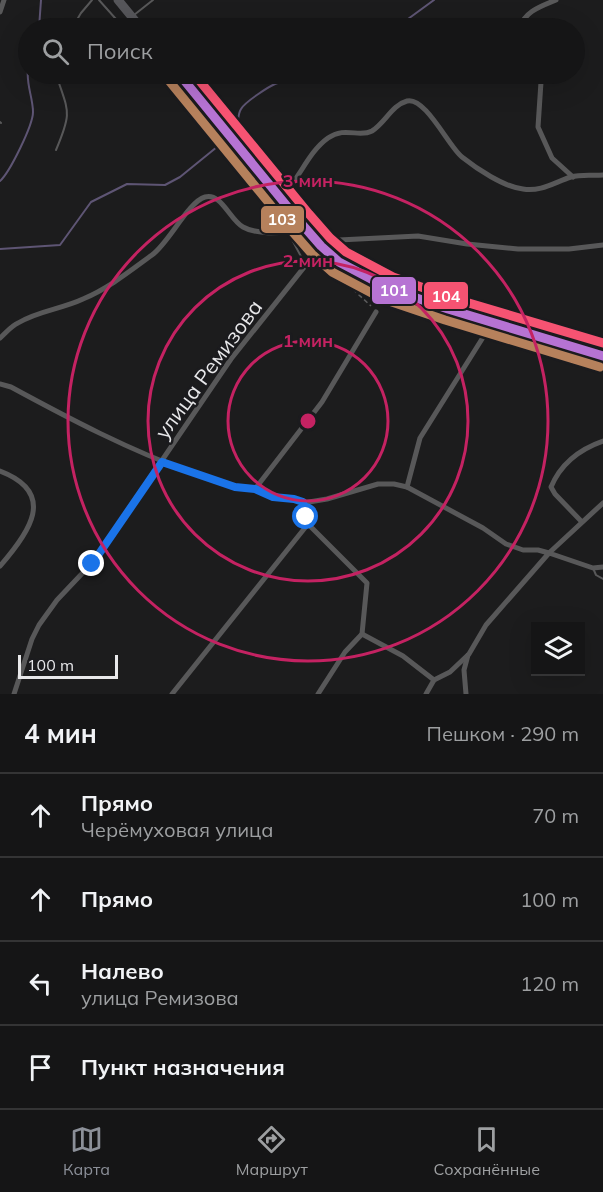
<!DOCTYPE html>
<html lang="ru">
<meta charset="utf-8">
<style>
body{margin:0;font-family:Mulish,sans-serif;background:#1e1e1f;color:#f1f3f6}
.controls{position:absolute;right:18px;bottom:18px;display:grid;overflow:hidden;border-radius:0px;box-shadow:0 6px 24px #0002}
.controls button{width:54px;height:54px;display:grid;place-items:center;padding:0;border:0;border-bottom:2px solid #343435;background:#151516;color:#f1f3f6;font:30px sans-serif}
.scale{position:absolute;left:18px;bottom:15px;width:100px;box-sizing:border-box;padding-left:6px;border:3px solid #e8e8ea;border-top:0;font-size:16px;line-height:21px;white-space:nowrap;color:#e8e8ea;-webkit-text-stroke:4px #1b1b1e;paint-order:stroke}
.stop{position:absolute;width:18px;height:18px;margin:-14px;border:4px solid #1a73e8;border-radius:50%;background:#fff}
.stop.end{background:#1a73e8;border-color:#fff;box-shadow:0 2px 6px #0008}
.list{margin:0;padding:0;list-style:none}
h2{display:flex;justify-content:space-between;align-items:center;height:78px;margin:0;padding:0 24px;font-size:26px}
h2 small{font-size:20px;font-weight:400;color:#9d9fa1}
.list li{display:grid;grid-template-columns:39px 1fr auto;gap:18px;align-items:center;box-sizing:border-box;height:84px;padding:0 24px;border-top:2px solid #343435}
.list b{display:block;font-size:22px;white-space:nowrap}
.list p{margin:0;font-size:20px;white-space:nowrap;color:#9d9fa1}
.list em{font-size:20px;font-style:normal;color:#9d9fa1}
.icon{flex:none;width:33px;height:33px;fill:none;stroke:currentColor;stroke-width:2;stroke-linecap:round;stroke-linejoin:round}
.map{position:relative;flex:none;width:603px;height:694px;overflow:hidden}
.search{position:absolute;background:#151516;box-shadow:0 6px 24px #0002;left:18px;right:18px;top:18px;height:66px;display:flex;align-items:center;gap:15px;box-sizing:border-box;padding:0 21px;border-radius:33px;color:#9d9fa1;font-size:22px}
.sheet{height:414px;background:#151516}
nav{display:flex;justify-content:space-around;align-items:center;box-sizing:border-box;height:84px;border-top:2px solid #343435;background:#151516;font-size:16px;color:#9d9fa1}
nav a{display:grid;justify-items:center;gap:3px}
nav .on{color:#8c9099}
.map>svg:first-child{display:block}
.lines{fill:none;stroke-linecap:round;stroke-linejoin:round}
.stream{stroke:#5e5574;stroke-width:2}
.path{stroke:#5c5c5d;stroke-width:1.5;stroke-dasharray:4.5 3;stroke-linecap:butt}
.service{stroke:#585859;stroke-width:2}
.minor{stroke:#585859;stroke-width:5}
.trunk{stroke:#56565a;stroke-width:9}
.bus-1-casing{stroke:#1b1b1e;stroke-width:14}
.bus-2-casing{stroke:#1b1b1e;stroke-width:14}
.bus-3-casing{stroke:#1b1b1e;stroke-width:14}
.bus-1{stroke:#b673d3;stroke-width:9}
.bus-2{stroke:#b6815c;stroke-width:9}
.bus-3{stroke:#f65372;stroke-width:9}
.route{stroke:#1a73e8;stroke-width:8}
.ring{fill:none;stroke:#c42262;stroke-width:3}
.labels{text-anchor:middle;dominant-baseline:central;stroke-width:5;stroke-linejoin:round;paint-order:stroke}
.street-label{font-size:21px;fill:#e8e8ea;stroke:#1b1b1e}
.centre{fill:#c42262;stroke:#1b1b1e;stroke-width:3}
.ring-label{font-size:18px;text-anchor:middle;font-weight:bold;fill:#c42262;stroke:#1b1b1e;stroke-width:5;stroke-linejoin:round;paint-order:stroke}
.line-badge{stroke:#1b1b1e;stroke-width:2}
.badge-label{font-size:16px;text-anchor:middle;font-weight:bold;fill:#fff}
</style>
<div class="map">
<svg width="603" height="694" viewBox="0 0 603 694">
<rect width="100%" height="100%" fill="#1c1c1d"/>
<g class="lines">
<g class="stream">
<polyline points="39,28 41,0"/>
<polyline points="389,28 397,27 434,0"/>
<path d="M 233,135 C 240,128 236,117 241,109 C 245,102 268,87 275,84 C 288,80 299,80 311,74"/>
<path d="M 0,181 C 10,172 33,125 33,112 C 33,98 26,84 28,70"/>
<polyline points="0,249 60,245 91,202 127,184 165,185 180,177 228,138"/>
</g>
<g class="path">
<polyline points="320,259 371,306"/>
<polyline points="379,305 385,294"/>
<polyline points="304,508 306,517"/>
</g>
<g class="service">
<polyline points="99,0 124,28"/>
<polyline points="134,15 153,0"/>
<polyline points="72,28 81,13 92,0"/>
<path d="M 56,74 C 68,112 73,110 56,150"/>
<polyline points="158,74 159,75"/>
<polyline points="0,122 1,123"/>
<polyline points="288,232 305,264"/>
<polyline points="593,568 596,575 603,579"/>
</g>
<g class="minor">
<polyline points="0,12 4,0"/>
<path d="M 519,28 C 526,11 539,7 556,0"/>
<polyline points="539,74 541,82 538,127 552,158 573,177"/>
<path d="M 280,198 C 299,181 307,153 328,138 C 345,126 359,138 372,131 C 385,123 392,105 407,101 C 425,96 449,147 462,157 C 477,169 504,187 523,189 C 541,192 555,182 571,177 C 581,174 593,176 603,175"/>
<polyline points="376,312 322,402 255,489 273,497 294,499 303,503 327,499 378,484 394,484 407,487 483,528 506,544 523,550 538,550 549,553 486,625 469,654 450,672 434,680"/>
<path d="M 0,338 C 6,333 11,326 18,323 C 37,311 62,309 83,299 C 109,288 130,271 152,255 C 169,243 188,202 205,197 C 221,192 230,220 243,227 C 255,234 274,233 288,232 L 300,222"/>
<path d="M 0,384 L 11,387 C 70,419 129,450 193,473 C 214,480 233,489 255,489"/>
<path d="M 0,471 C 58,493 29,533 0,566"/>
<polyline points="407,487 420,438 492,323"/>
<polyline points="603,503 549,553 593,568 603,567"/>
<path d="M 581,521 L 555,494 L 551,487 C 561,463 580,449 603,441"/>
<polyline points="362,634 403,656 434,680"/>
<polyline points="14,694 32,639 39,625 57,600 92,563 231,359 321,246 326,242 339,240 418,236 467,244 518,249 569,249 603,245"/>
<polyline points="172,694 308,524 367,583 362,634 345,652 318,694"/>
<polyline points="426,694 434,680"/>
<polyline points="466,694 464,670 468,655"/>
</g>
<g class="trunk">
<polyline points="118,0 141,28"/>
<polyline points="179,74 300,222 321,246 339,262 388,288 448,309 603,356"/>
</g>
<g class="bus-1-casing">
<polyline id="bus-1" points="179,74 300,222 321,246 339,262 388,288 448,309 603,356"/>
</g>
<g class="bus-2-casing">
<polyline id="bus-2" points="170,82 291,230 312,254 332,272 383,299 445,320 600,367"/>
</g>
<g class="bus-3-casing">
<polyline id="bus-3" points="194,74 309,214 330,238 346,252 393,277 452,298 603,343"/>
</g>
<use href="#bus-1" class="bus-1"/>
<use href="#bus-2" class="bus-2"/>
<use href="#bus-3" class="bus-3"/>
</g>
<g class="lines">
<polyline class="route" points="92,564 162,462 235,487 255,489 273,497 294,499 303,502 306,517"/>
</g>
<g class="ring">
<circle cx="308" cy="421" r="80"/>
<circle cx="308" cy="421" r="160"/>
<circle cx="308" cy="421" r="240"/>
</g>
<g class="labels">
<g class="street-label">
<text transform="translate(208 369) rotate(-54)">улица Ремизова</text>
</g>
</g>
<circle cx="308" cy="421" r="9" class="centre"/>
<g class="ring-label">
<text x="308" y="187">3 мин</text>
<text x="308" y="267">2 мин</text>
<text x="308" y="347">1 мин</text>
</g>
<g class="line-badge">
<rect x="260" y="205" width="45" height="29" rx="6" fill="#b6815c"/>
<rect x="371" y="276" width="46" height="29" rx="6" fill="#b673d3"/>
<rect x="423" y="281" width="46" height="29" rx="6" fill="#f65372"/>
</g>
<g class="badge-label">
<text x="282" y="225">103</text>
<text x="394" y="296">101</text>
<text x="446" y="302">104</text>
</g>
</svg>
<div class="controls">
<button><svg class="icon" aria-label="layers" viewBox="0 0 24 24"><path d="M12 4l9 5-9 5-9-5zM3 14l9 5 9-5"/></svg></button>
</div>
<div class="scale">100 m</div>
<div class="stop" style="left:306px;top:517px"></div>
<div class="stop end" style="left:92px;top:564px"></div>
<div class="search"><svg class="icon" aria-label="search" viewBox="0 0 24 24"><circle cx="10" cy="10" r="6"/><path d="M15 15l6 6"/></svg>Поиск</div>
</div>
<section class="sheet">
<h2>4 мин<small>Пешком · 290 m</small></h2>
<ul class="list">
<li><svg class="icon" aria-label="ahead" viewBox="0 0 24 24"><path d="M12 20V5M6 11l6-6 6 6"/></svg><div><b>Прямо</b><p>Черёмуховая улица</p></div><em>70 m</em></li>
<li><svg class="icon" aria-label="ahead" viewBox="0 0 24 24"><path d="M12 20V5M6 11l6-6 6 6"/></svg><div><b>Прямо</b></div><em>100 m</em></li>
<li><svg class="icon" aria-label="left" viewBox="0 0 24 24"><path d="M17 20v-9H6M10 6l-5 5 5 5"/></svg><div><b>Налево</b><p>улица Ремизова</p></div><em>120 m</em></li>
<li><svg class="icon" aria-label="arrive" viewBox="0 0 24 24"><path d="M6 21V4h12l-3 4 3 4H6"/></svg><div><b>Пункт назначения</b></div></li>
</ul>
</section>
<nav>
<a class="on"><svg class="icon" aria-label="map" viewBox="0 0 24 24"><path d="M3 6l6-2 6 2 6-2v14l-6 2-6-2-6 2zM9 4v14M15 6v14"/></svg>Карта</a>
<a><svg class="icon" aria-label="directions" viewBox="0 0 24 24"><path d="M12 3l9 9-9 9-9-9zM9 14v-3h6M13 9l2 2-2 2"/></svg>Маршрут</a>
<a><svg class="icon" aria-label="saved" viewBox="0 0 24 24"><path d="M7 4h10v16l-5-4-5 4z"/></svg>Сохранённые</a>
</nav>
